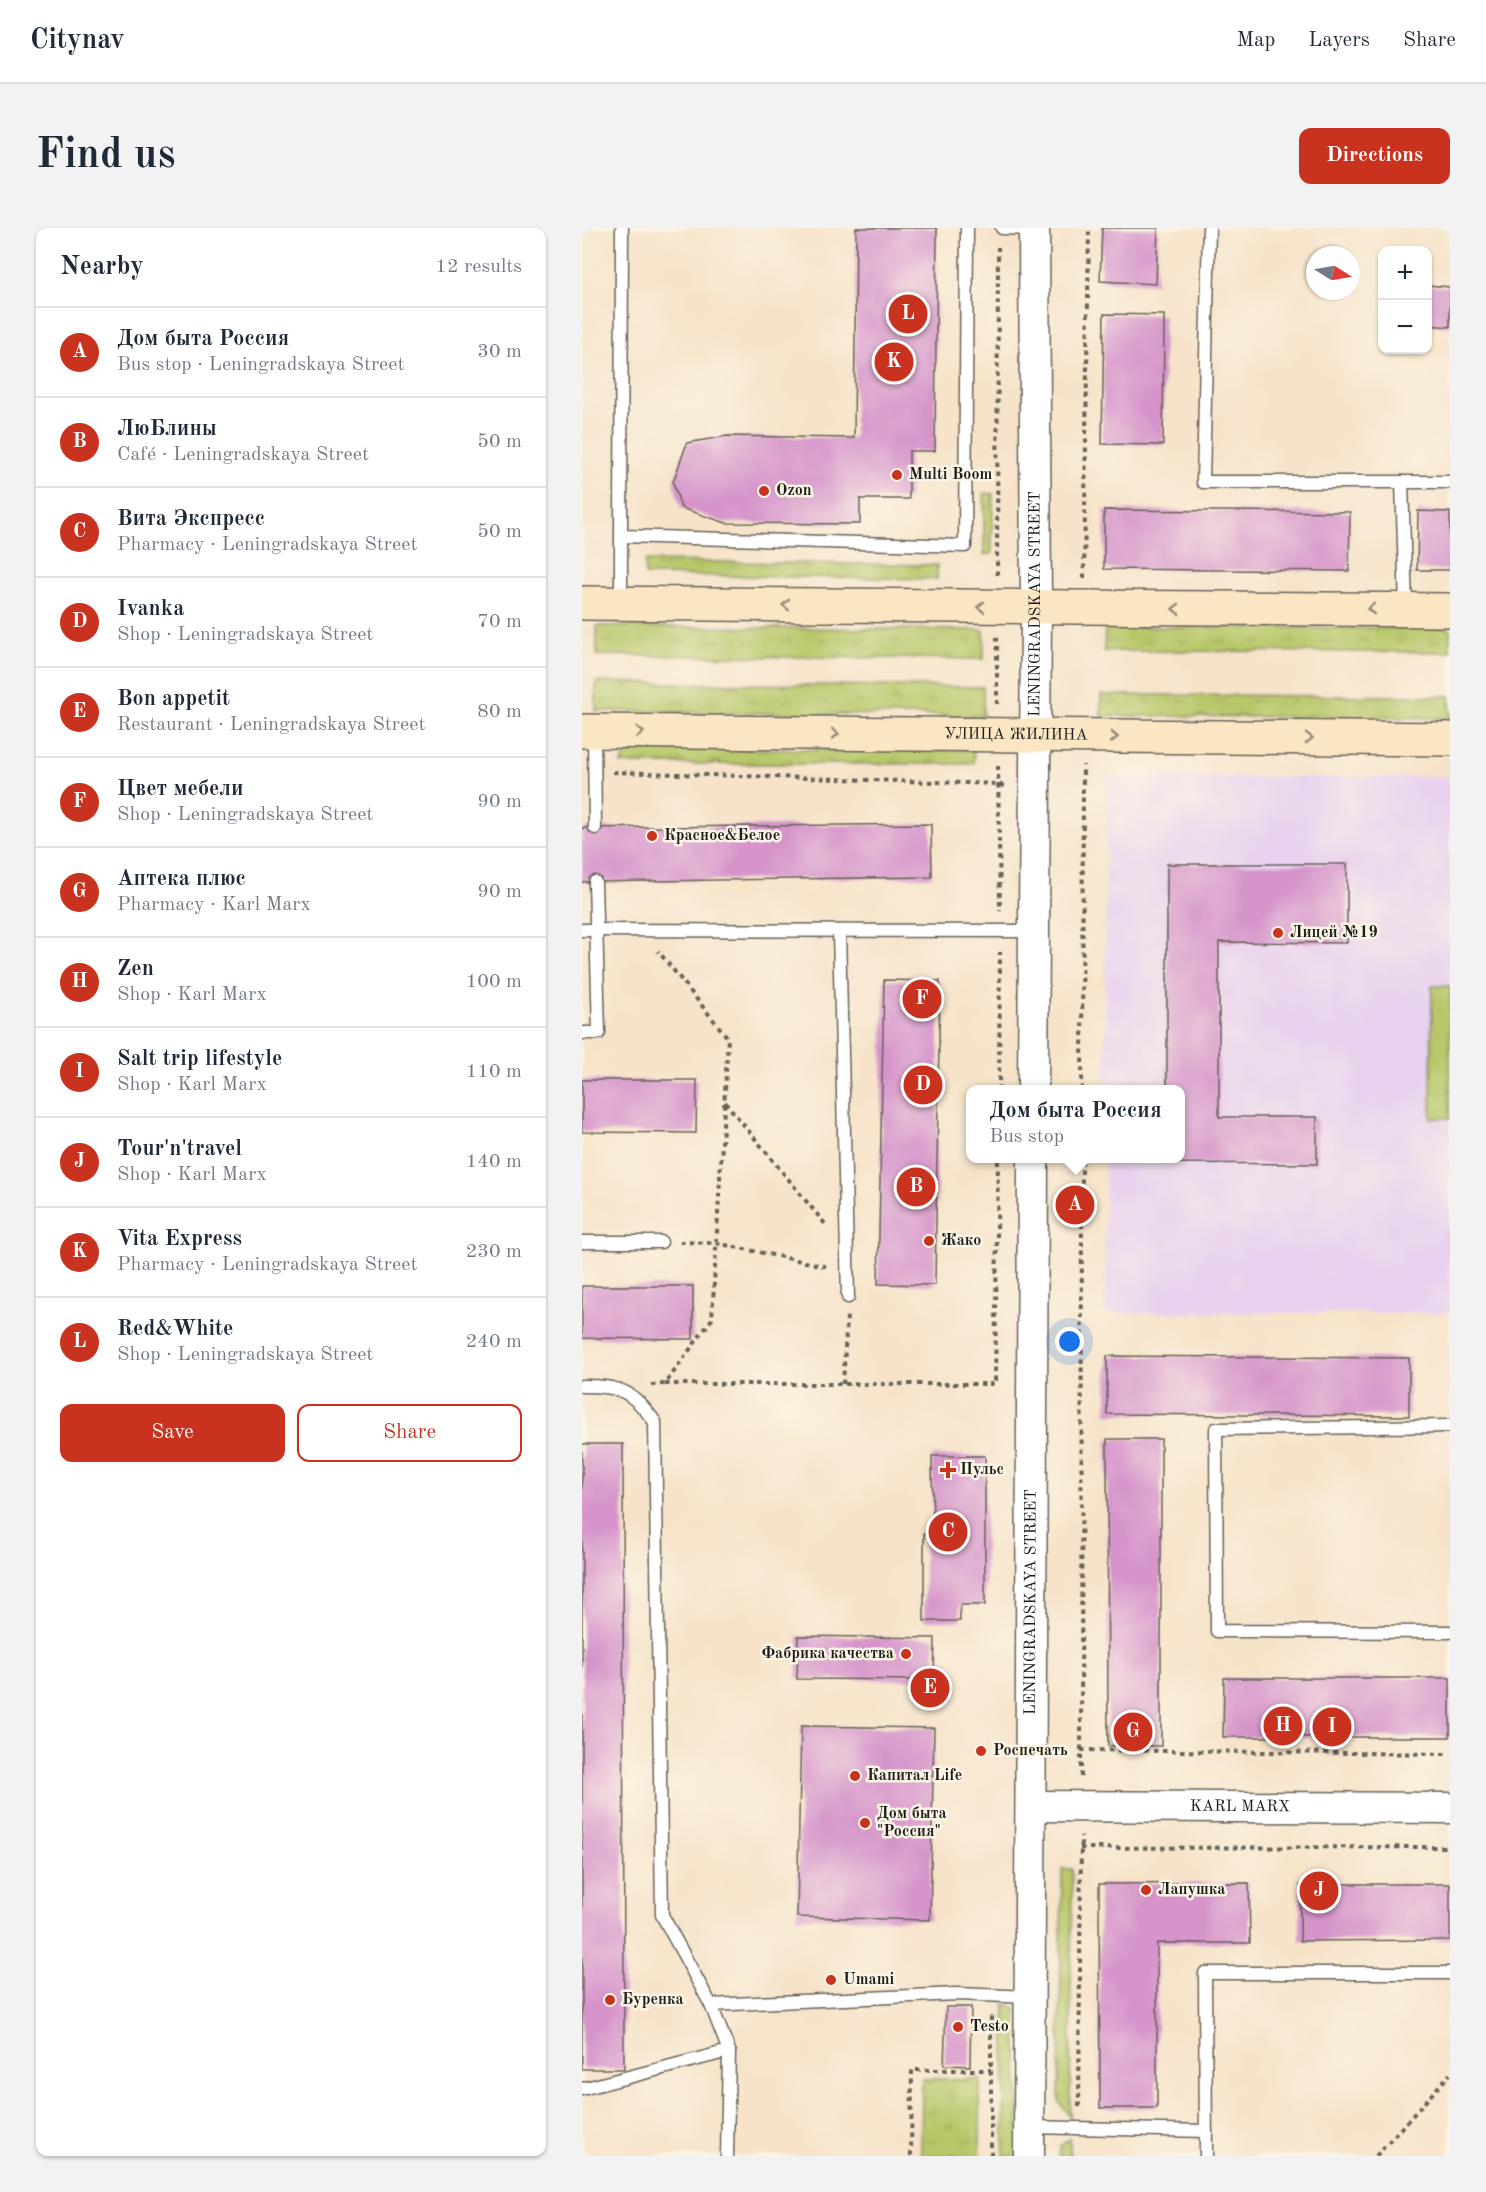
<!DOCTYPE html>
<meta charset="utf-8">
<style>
body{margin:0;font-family:"Old Standard TT",serif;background:#f2f2f3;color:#1f2937}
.controls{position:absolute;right:18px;top:18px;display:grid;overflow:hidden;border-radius:12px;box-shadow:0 2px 4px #0004}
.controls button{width:54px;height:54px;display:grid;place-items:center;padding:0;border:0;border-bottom:2px solid #e0e1e3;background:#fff;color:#1f2937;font:30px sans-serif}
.compass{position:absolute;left:724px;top:18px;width:54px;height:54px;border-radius:50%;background:#fff;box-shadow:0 2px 4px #0004;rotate:101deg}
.you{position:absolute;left:488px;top:1114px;width:21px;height:21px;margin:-15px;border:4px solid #fff;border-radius:50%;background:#1a73e8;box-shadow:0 0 0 9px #1a73e833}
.badge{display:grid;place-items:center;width:39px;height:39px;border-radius:50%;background:#c8321e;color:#fff;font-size:20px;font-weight:700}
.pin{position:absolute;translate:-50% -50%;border:3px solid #fff;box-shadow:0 2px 6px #0006}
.popup{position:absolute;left:384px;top:857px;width:219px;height:78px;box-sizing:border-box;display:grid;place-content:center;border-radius:12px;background:#fff;filter:drop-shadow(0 2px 4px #0005);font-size:20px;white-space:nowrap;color:#747a83}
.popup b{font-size:22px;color:#1f2937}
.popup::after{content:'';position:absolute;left:50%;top:100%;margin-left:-12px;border:12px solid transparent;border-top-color:#fff}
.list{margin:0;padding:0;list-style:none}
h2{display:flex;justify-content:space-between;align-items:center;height:78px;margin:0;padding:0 24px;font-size:26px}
h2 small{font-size:20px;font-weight:400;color:#747a83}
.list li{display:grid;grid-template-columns:39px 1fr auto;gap:18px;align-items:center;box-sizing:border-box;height:90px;padding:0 24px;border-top:2px solid #e0e1e3}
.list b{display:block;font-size:22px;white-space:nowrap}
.list p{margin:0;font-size:20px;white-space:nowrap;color:#747a83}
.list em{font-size:20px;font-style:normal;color:#747a83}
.actions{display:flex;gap:12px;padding:18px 24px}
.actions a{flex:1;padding:14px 0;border:2px solid #c8321e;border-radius:12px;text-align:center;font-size:21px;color:#c8321e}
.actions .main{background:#c8321e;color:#fff}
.map{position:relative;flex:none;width:868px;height:1928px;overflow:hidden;border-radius:12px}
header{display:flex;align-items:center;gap:36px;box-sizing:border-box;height:84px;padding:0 30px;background:#fff;border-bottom:2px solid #e0e1e3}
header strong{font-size:28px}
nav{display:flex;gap:33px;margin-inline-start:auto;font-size:21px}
.intro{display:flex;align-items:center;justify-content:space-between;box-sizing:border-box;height:144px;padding:0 36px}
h1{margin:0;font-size:42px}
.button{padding:15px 27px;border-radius:12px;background:#c8321e;color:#fff;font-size:21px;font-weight:700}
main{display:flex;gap:36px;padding:0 36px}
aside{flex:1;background:#fff;border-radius:12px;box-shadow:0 2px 4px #0004}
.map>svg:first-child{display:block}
.built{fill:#e8d2ef}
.grass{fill:url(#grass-tufts);stroke:#6a7242;stroke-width:1.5}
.pitch{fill:#b8c769;stroke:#6a7242;stroke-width:1.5}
.building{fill:#d694cb}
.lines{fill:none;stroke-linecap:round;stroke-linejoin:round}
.service-casing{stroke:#686259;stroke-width:15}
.tertiary-casing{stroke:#686259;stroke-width:33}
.secondary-casing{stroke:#686259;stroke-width:36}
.path{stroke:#686259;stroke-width:4;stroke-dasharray:4.5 4.5;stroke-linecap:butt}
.service{stroke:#fff;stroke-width:12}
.tertiary{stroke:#fff;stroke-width:30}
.secondary{stroke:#fbe6c4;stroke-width:33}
.oneway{stroke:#978b78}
.poi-dot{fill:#c8321e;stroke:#fcf5e5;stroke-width:2}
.labels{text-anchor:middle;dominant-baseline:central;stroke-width:5;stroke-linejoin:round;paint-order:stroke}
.poi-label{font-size:16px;font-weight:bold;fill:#1c1c1c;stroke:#fcf5e5;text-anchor:start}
.street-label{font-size:16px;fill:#1c1c1c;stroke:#fcf5e5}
</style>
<header>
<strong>Citynav</strong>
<nav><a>Map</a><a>Layers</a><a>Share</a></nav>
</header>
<div class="intro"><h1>Find us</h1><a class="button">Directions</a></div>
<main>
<aside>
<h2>Nearby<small>12 results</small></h2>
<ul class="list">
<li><span class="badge">A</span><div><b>Дом быта Россия</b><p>Bus stop · Leningradskaya Street</p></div><em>30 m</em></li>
<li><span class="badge">B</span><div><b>ЛюБлины</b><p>Café · Leningradskaya Street</p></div><em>50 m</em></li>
<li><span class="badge">C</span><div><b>Вита Экспресс</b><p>Pharmacy · Leningradskaya Street</p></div><em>50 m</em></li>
<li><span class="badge">D</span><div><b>Ivanka</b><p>Shop · Leningradskaya Street</p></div><em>70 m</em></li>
<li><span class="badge">E</span><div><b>Bon appetit</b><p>Restaurant · Leningradskaya Street</p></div><em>80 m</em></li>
<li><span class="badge">F</span><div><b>Цвет мебели</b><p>Shop · Leningradskaya Street</p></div><em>90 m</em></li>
<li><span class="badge">G</span><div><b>Аптека плюс</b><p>Pharmacy · Karl Marx</p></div><em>90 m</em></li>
<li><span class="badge">H</span><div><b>Zen</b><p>Shop · Karl Marx</p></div><em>100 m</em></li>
<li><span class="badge">I</span><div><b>Salt trip lifestyle</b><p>Shop · Karl Marx</p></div><em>110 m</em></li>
<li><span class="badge">J</span><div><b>Tour'n'travel</b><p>Shop · Karl Marx</p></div><em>140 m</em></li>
<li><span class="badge">K</span><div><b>Vita Express</b><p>Pharmacy · Leningradskaya Street</p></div><em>230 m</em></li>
<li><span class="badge">L</span><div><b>Red&amp;White</b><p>Shop · Leningradskaya Street</p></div><em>240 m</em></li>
</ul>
<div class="actions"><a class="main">Save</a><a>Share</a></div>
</aside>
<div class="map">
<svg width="868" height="1928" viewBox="0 0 868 1928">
<defs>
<pattern id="grass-tufts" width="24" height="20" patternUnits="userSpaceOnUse" patternTransform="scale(1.5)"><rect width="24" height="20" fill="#b8c769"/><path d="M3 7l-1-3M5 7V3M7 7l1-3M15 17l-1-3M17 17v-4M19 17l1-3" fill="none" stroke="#9eaa5a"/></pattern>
</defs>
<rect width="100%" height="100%" fill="#fcf5e5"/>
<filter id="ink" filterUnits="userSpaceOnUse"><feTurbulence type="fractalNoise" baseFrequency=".0167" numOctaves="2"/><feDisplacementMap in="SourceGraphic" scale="12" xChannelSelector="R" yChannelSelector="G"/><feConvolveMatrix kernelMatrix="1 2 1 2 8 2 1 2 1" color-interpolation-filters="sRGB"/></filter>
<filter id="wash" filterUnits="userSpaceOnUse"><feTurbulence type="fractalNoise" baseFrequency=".008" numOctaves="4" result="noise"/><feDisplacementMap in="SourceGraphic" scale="24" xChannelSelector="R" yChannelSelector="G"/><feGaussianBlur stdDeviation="1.35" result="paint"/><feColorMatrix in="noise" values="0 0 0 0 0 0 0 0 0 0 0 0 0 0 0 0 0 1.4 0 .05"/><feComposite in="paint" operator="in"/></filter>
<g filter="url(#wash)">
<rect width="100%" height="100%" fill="#f6e3c9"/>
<polygon class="built" points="524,549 868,549 868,1085 523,1085 523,931 598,930 598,862 523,861"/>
<g class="grass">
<polygon points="402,265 411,266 410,326 402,326"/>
<polygon points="63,333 355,337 355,351 63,347"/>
<polygon points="15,398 402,402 402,431 15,427"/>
<polygon points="523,399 868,400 868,424 522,423"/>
<polygon points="14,454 401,459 401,488 14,483"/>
<polygon points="519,467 868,468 868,490 519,488"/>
<polygon points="49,521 392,522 392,536 39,536 44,525"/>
<polygon points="480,1641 490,1641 488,1889 477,1873"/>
<polygon points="423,1775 434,1780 438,1928 422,1928"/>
<polygon points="340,1851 398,1851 398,1928 339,1928"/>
<polygon points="488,1911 488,1928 476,1928 478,1918"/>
</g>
<polygon class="pitch" points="850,758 868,758 868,890 849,890"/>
<g id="blocks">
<g class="building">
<polygon points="274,0 355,0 353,223 327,223 327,271 278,271 278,296 144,295 99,280 91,254 105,215 145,208 272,210"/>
<polygon points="520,0 576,0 574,56 518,53"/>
<polygon points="846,57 868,59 868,99 846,97"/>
<polygon points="522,86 582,87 581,217 520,216"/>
<polygon points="522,282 768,284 767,343 522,341"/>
<polygon points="836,283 868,284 868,342 835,342"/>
<polygon points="349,596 350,649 0,654 0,600"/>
<polygon points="585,636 765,636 765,715 637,714 637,889 735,889 735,936 584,935 584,930 598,930 598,862 585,862"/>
<polygon points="302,752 358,753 353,1057 296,1056"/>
<polygon points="0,852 115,852 114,905 0,904"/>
<polygon points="0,1058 111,1058 111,1111 0,1110"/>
<polygon points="525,1128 827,1130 827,1188 525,1186"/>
<polygon points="525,1211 579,1211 579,1518 526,1518"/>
<polygon points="0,1216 41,1216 42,1841 0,1841"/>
<polygon points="350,1228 403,1228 403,1377 378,1377 378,1393 342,1393 342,1305 351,1305"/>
<polygon points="216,1408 353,1410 352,1452 215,1451"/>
<polygon points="642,1450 868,1450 868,1509 641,1509"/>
<polygon points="219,1498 352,1500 348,1692 215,1689"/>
<polygon points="667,1655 668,1715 575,1715 575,1880 518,1880 517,1656"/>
<polygon points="718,1656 868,1656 868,1712 718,1713"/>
<polygon points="364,1779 389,1779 388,1838 362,1837"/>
</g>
</g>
</g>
<g filter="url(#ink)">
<use href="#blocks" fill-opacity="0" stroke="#686259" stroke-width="1.5"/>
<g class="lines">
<g class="service-casing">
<g id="service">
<polyline points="420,0 452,1"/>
<polyline points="627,0 621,254 868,254"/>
<polyline points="820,254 824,379"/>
<polyline points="39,308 40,0"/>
<polyline points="39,373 39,308 383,318 385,0"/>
<polyline points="12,505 13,600"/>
<polyline points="0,702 451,703"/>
<polyline points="257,703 266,1069"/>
<polyline points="0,805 17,805 13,654"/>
<polyline points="0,1014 79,1014"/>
<path d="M 0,1158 C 39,1158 49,1162 73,1194 L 80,1687 L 129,1777 L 375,1766 L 447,1769"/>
<polyline points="868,1198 634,1201 635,1403 868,1404"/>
<polyline points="129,1777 147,1823 145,1928"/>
<polyline points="0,1861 147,1823"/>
<polyline points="448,1899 624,1903"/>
<polyline points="624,1928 623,1745 868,1745"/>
</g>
</g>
<g class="tertiary-casing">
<g id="tertiary">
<path id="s1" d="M 451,862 L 454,380 L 452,0"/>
<path id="s2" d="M 450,1578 L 868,1580"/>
<path id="s3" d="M 447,1928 L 451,930"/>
</g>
</g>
<g class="secondary-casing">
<g id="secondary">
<polyline points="0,375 868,382"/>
<path id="s4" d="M 0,503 L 868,511"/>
</g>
</g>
<g class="path">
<polyline points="415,347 416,19"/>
<polyline points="502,350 507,0"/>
<polyline points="415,409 415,476"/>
<polyline points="416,538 418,683"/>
<polyline points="31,544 417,556 425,560"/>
<polyline points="417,862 418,724"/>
<polyline points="500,862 501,537"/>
<polyline points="143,874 243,996"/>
<polyline points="98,1014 134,1015 247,1039"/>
<polyline points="83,1156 413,1156 416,930"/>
<polyline points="261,1156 265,1088"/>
<polyline points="69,1157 83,1156 130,1091 146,810 76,723"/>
<polyline points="499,1522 868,1526"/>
<polyline points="499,1549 500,930"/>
<polyline points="498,1620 868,1619"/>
<polyline points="497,1879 499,1608"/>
<polyline points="329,1928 330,1842 409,1842"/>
<polyline points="409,1928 409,1788"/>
<polyline points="794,1928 868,1846"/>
</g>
<use href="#service" class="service"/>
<use href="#tertiary" class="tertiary"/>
<use href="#secondary" class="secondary"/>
</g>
<defs><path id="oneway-chevron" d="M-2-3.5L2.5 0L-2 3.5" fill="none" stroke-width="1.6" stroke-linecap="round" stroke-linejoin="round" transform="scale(1.5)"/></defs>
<g class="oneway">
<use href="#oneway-chevron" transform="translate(204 377) rotate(-179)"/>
<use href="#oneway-chevron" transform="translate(399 379) rotate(-179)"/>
<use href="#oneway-chevron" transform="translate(594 381) rotate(-180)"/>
<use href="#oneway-chevron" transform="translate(789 381) rotate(-180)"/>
<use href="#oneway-chevron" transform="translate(58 504) rotate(1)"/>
<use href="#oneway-chevron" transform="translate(253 506) rotate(1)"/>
<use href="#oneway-chevron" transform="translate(532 509)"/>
<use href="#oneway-chevron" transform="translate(727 510)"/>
</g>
</g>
<g class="poi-dot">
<circle cx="315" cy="247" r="6"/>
<circle cx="182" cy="263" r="6"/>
<circle cx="70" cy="608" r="6"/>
<circle cx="696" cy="705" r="6"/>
<circle cx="347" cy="1013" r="6"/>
<path d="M363 1233h6v6h6v6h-6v6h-6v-6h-6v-6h6z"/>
<circle cx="324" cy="1426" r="6"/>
<circle cx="399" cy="1523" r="6"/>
<circle cx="273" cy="1548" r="6"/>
<circle cx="283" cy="1595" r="6"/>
<circle cx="564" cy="1662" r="6"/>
<circle cx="249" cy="1752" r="6"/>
<circle cx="28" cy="1772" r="6"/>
<circle cx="376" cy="1799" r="6"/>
</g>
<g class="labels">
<g class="poi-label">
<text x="327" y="247">Multi Boom</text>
<text x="194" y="263">Ozon</text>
<text x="82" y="608">Красное&amp;Белое</text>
<text x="708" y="705">Лицей №19</text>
<text x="359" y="1013">Жако</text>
<text x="378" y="1242">Пульс</text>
<text x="312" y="1426" text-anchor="end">Фабрика качества</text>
<text x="411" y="1523">Роспечать</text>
<text x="285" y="1548">Капитал Life</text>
<text x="295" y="1586">Дом быта<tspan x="295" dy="18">"Россия"</tspan></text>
<text x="576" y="1662">Лапушка</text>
<text x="261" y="1752">Umami</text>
<text x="40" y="1772">Буренка</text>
<text x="388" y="1799">Testo</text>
</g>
<g class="street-label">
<text stroke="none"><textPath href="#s1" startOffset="486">LENINGRADSKAYA STREET</textPath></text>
<text stroke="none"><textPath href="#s4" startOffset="434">УЛИЦА ЖИЛИНА</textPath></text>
<text stroke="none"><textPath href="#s3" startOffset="554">LENINGRADSKAYA STREET</textPath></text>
<text stroke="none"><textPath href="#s2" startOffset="208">KARL MARX</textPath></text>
</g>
</g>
</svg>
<div class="controls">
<button>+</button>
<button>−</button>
</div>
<svg class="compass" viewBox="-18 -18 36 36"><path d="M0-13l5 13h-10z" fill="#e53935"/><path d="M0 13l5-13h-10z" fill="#747a83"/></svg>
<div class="you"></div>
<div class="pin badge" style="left:493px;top:977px">A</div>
<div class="popup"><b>Дом быта Россия</b>Bus stop</div>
<div class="pin badge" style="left:334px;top:959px">B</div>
<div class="pin badge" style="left:366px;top:1304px">C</div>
<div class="pin badge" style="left:341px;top:857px">D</div>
<div class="pin badge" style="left:348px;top:1460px">E</div>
<div class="pin badge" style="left:340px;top:771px">F</div>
<div class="pin badge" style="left:551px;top:1504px">G</div>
<div class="pin badge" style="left:701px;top:1498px">H</div>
<div class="pin badge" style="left:750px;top:1499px">I</div>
<div class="pin badge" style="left:737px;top:1663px">J</div>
<div class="pin badge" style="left:312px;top:134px">K</div>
<div class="pin badge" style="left:326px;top:86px">L</div>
</div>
</main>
